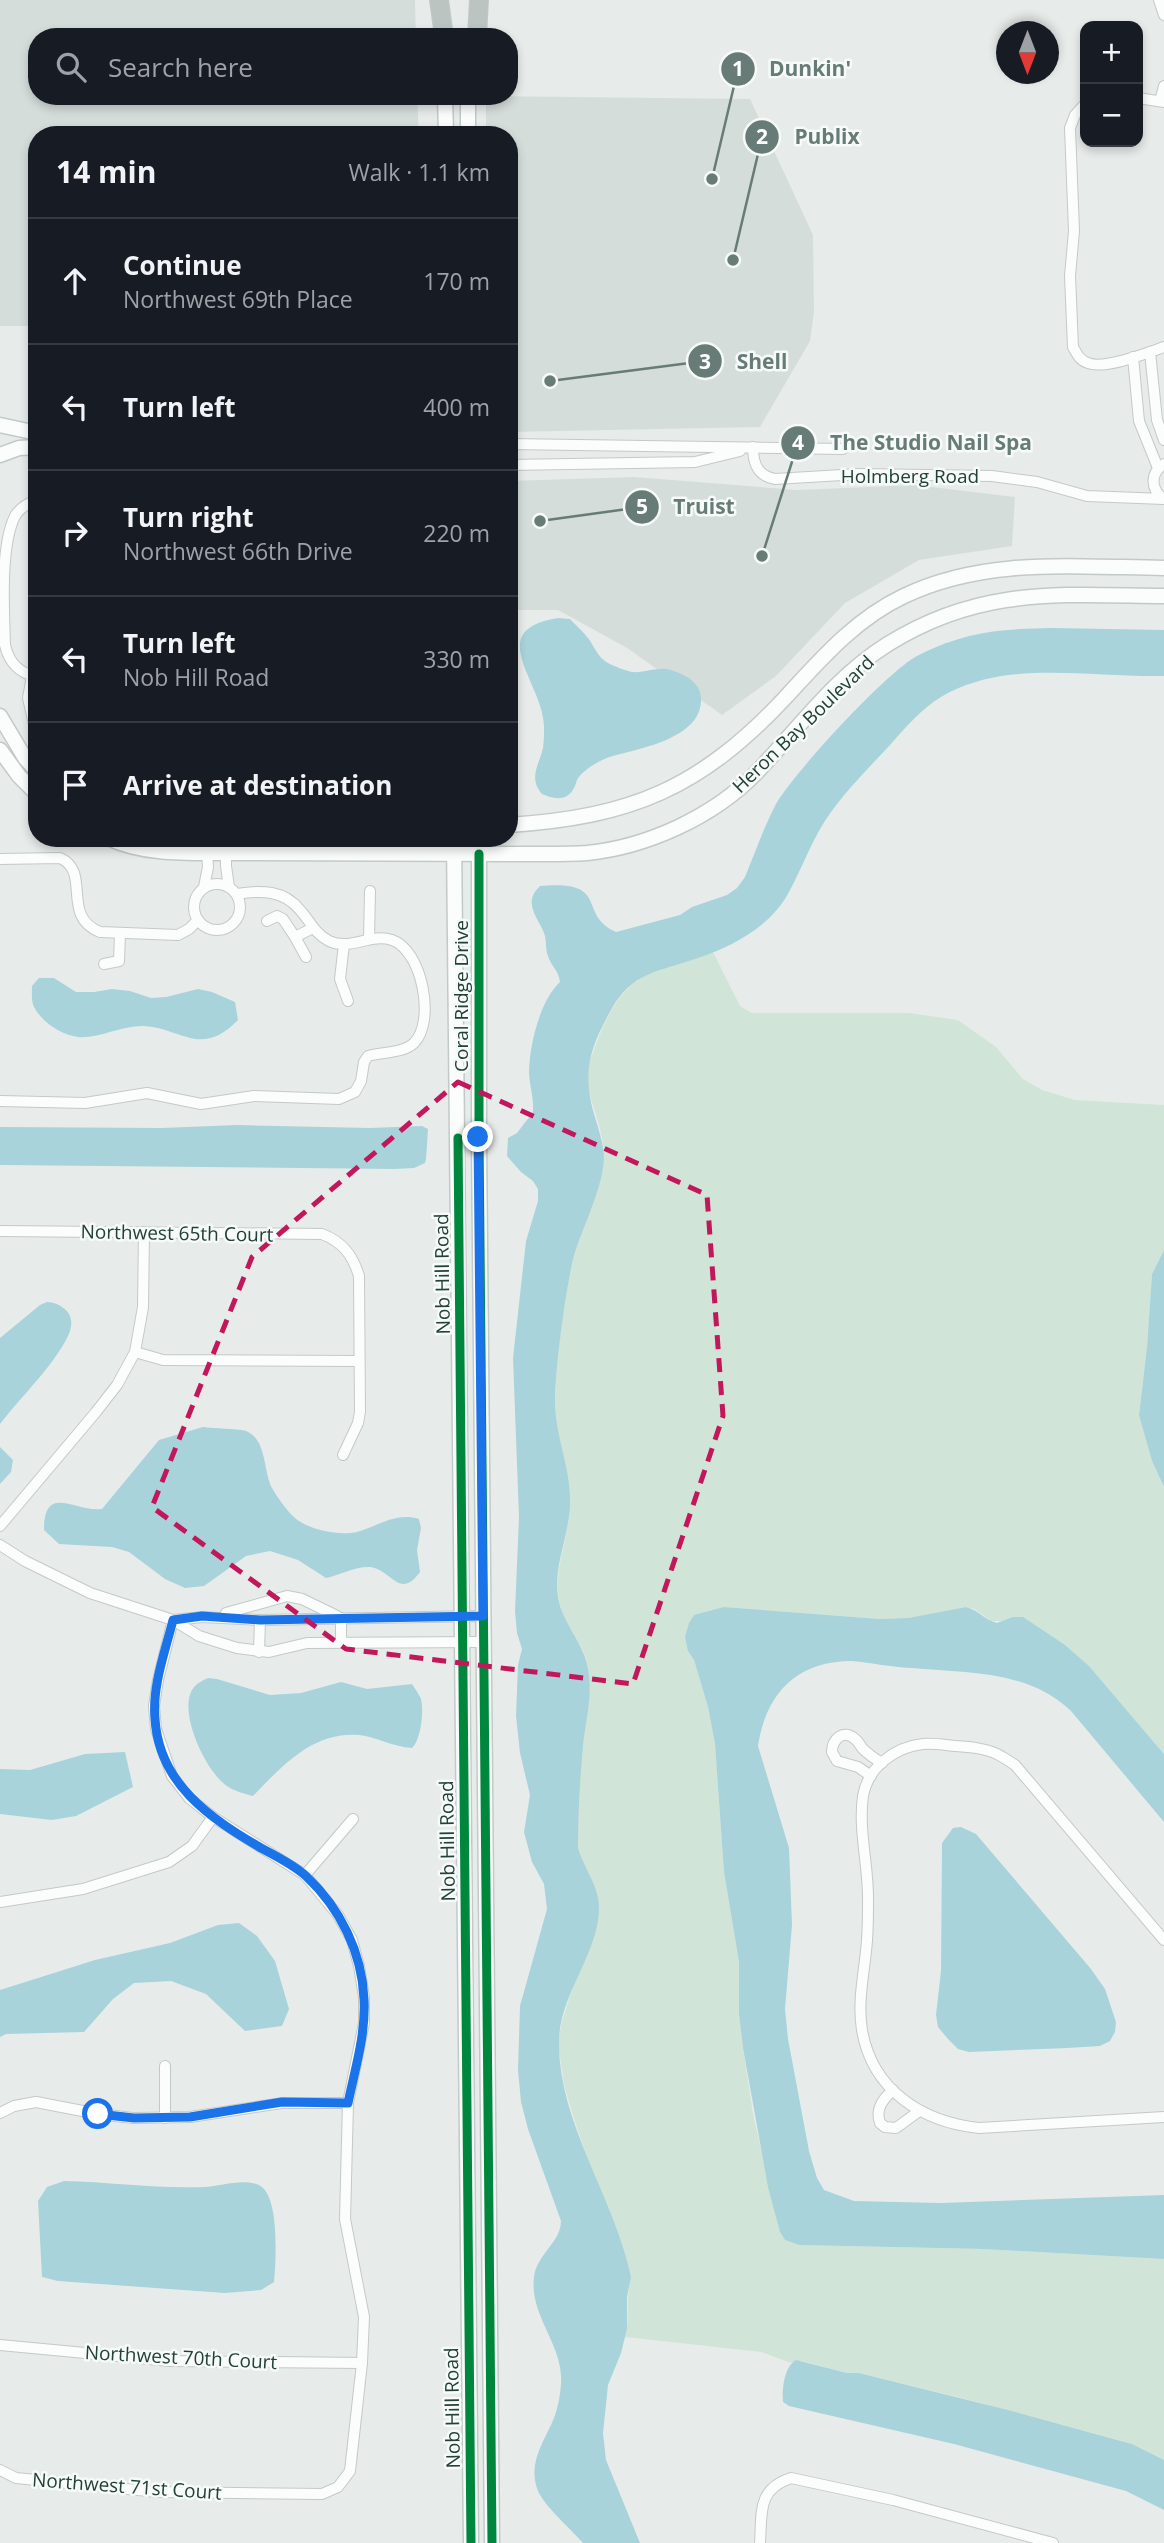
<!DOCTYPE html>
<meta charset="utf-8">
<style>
body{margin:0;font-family:"Open Sans",sans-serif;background:#20242c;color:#f1f3f6}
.controls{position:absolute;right:21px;top:21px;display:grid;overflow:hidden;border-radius:14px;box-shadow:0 4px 10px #0003}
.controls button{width:63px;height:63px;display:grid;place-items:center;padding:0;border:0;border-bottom:2px solid #363941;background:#171b24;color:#f1f3f6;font:35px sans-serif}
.compass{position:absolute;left:996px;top:21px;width:63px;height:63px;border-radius:50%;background:#171b24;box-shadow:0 4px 10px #0003;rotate:180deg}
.stop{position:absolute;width:21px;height:21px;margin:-16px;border:5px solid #1a73e8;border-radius:50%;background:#fff}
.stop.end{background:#1a73e8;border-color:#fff;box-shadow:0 2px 7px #0008}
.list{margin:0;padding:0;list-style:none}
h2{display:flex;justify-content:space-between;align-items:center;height:91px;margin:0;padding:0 28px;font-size:30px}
h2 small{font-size:23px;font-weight:400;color:#9ea1a6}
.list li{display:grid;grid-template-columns:46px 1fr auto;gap:21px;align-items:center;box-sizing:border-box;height:126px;padding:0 28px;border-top:2px solid #363941}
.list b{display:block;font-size:26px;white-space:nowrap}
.list p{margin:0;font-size:23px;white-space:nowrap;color:#9ea1a6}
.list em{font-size:23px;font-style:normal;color:#9ea1a6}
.icon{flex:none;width:38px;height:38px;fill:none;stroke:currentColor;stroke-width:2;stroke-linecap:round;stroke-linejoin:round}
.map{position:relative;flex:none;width:1164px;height:2543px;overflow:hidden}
.search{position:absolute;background:#171b24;box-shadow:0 4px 10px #0003;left:28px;top:28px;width:490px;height:77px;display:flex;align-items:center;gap:18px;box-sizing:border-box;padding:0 24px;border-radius:28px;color:#9ea1a6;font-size:26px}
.panel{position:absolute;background:#171b24;box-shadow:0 4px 10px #0003;left:28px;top:126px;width:490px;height:721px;border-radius:28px}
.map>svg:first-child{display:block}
.built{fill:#d5ddda}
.green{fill:#d0e5d7}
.water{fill:#a8d3da}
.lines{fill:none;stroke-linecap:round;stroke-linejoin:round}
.street-casing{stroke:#c4c9c7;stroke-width:12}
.secondary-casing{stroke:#c2cac7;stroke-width:17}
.highway-casing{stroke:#c2cac9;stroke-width:20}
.street{stroke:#fbfcfc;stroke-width:10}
.secondary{stroke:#fbfcfc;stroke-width:14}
.highway{stroke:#bcc4c2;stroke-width:18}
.cycleway-casing{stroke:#f6faf8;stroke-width:13}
.cycleway{stroke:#00873e;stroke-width:9}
.route{stroke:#1a73e8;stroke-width:9}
.marked{fill:none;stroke:#c2185b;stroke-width:5;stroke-dasharray:14 9;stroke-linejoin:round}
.labels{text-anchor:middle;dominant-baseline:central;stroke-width:5;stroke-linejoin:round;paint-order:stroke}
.street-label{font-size:19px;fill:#234039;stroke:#f6faf8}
.leader{fill:none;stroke:#687c77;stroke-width:2.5}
.callout-dot{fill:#687c77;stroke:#f6faf8;stroke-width:2.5}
.mark-label{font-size:21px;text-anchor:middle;font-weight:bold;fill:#fff}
.callout-label{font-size:21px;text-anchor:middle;font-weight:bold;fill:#687c77;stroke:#f6faf8;stroke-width:5;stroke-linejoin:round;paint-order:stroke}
</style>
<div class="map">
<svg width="1164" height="2543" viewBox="0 0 1164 2543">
<rect width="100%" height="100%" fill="#e7ecea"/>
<g class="built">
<polygon points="0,0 415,0 416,37 37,37 37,96 417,96 419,135 37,135 37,326 0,326"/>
<polygon points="486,96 750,99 813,235 814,312 810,341 760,427 509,432 509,135 486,135"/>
<polygon points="634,477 797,490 915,485 1015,497 1012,546 919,560 845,603 776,676 722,715 627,648 558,610 509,610 509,481"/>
</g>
<path class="green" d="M 713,952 L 740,1006 L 752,1013 L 909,1013 L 958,1020 L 996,1047 L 1023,1079 L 1042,1090 L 1075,1100 L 1164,1105 L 1164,1250 L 1152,1274 L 1147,1347 L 1139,1414 L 1152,1461 L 1164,1487 L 1164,1754 L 1089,1666 L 1004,1621 L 991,1621 L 975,1609 L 966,1607 L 908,1618 L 880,1619 L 724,1607 L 688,1651 L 694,1660 L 708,1707 L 715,1744 L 724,1872 L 739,1962 L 739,2013 L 743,2048 L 753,2114 L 780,2232 L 785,2240 L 799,2245 L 984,2249 L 1164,2259 L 1164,2460 L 1132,2444 L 1111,2438 L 962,2398 L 859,2373 L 847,2373 L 802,2361 L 791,2363 L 761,2352 L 625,2337 C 630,2319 626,2301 630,2283 L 574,2119 L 564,2085 L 558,2042 L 562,2021 L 599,1906 C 596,1885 584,1867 578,1847 C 578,1812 578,1776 583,1741 C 587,1716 592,1693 588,1667 C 584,1641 563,1625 559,1600 C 553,1565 572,1532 570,1496 C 569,1462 554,1431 555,1397 C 557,1357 563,1304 572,1265 C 579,1230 602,1193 604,1159 C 605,1133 591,1106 587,1081 C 587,1064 594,1050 600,1034 C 630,965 651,977 713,952 Z"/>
<g class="water">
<path d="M 558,618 L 570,619 C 576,625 583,632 588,638 C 596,649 598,659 612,665 C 619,668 630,673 638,672 C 651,671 661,666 674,671 C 688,676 701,684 701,699 C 702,738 641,748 613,756 C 601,759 586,768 578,778 C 576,781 576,785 574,788 C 567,802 553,799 542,794 C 528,778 539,765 543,748 C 544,741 544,733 544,726 C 543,682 482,630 558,618 Z"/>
<path d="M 1053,628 L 1164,630 L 1164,676 C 1112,677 1059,669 1008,675 C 986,678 960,685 941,697 C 921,709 905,728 890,745 C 865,772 838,798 820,829 C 807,852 798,877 785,899 C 765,930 728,948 695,959 C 658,972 632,972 611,1010 C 590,1048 582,1071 594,1114 C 598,1128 604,1144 604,1159 C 602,1193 580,1230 572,1264 C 564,1302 557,1357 555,1396 C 554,1432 569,1462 570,1496 C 572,1531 553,1562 558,1597 C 562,1623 583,1641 588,1668 C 593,1695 586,1719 583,1745 C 580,1779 578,1813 578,1847 C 583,1867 599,1886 599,1907 C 599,1955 558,1995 559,2044 C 559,2124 615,2199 631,2277 L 627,2297 L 627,2329 L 621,2353 L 608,2385 L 603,2433 L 606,2460 L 640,2543 L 583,2543 C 571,2529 545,2507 538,2491 C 528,2466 541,2446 551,2425 C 557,2413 560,2398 561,2384 C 564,2345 529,2316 534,2277 C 537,2254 561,2242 561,2221 L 528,2129 L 521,2102 L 518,2070 L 520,2006 L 547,1909 L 544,1884 L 532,1862 L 524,1832 L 530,1795 L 520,1753 L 516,1716 L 518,1665 L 522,1649 L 517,1633 L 515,1611 L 519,1517 L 513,1358 L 526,1241 L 538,1201 L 538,1189 L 533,1181 L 521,1172 L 507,1156 L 508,1138 L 517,1133 L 533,1112 C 534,1099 530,1087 529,1074 C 529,1046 540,1000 560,982 C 559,971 551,966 548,956 C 545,949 547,940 544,933 C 538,917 522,903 540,886 C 612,880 576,914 616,932 L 680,915 L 692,907 L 727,895 L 737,888 L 745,877 C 755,853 764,827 776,804 C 793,774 889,669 919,655 C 967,631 1000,629 1053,628 Z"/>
<path d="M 39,978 L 54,978 L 76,992 L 94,992 L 112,989 L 130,991 L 151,998 L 166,997 L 198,989 L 212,992 L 235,1002 L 238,1020 C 200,1059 181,1027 142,1026 C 121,1026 97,1039 78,1037 C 61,1035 42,1022 34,1007 C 31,1001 32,992 32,986 Z"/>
<polygon points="237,1125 370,1128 422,1126 428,1129 426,1159 425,1163 414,1168 394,1169 0,1165 0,1127 162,1128"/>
<polygon points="1164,1250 1164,1487 1152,1461 1139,1415 1147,1347 1152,1274"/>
<path d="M 47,1302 C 62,1303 76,1314 70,1331 C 60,1359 19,1399 0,1424 L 0,1338 L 40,1305 Z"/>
<path d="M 203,1427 C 214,1429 236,1428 246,1431 C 267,1439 263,1471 272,1488 C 277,1497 287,1511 295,1518 C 309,1530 339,1536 357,1532 C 378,1526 396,1512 419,1519 L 421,1528 L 417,1550 L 420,1572 C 399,1601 391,1568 369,1567 C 353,1567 340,1575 326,1578 L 298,1560 L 270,1551 L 246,1556 L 204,1586 L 185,1588 L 165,1579 L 129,1552 L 112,1547 L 59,1544 L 44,1530 C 44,1482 76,1513 102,1509 L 159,1440 Z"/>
<polygon points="0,1447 13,1460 11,1472 0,1484"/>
<path d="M 724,1607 L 880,1619 L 908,1618 L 966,1607 C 978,1610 985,1620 997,1623 L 1013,1617 L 1023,1617 L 1065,1645 L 1089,1666 L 1164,1754 L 1164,1822 L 1071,1711 C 1028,1670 968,1673 911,1668 C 891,1667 872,1663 852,1661 C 797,1661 766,1693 758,1746 L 789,1848 L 792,1925 L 785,2009 L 788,2039 L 809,2151 L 817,2178 L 824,2190 L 854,2201 L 941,2203 L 1164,2195 L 1164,2259 L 984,2249 L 799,2245 L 785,2240 L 780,2232 L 768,2187 L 743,2048 L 739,2014 L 739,1962 L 724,1872 L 715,1744 L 708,1707 L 694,1660 L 688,1651 L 685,1637 L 689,1623 L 694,1615 Z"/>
<path d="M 208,1678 L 217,1679 L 270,1695 L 301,1693 L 341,1682 L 367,1689 L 412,1684 C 415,1689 419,1694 421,1699 C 424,1712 421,1739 412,1748 C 393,1747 377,1737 359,1735 C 313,1731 282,1766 253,1796 C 245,1794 234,1791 227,1786 C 206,1772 180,1716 191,1692 C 194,1685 201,1681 208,1678 Z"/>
<polygon points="125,1752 133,1787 76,1816 52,1820 0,1814 0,1769 30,1770 85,1754"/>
<polygon points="961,1827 976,1834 1091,1969 1105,1989 1116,2022 1115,2032 1110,2041 1100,2046 1068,2048 969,2052 958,2049 948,2039 938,2027 936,2015 941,1971 942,1843 953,1828"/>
<polygon points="239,1923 257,1936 275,1961 289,2009 282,2026 245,2031 206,1994 171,1981 134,1983 113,1999 84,2032 6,2034 0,2037 0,1990 95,1960 170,1943 218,1925"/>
<path d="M 64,2181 C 111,2182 158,2189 205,2187 C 221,2186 250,2176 263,2188 C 279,2203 276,2261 274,2282 L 261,2290 L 225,2293 L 58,2281 L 42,2277 L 38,2201 L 47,2187 Z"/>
<path d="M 796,2360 L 847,2373 L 859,2373 L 1008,2410 L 1132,2444 L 1164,2460 L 1164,2510 L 1126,2491 L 954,2444 L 789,2406 L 783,2402 C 782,2389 784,2367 796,2360 Z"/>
</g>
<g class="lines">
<g class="street-casing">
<g id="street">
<polyline points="1159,0 1164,15"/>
<polyline points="1138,98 1164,102"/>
<polyline points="1160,101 1164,86"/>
<path d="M 1085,104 L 1075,115 L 1070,128 L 1074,231 L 1070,276 L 1073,347 C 1077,354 1079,360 1088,363 C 1104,370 1147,353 1164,347"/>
<polyline points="1150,352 1157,420 1164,440"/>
<polyline points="1133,357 1139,421 1158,468"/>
<polyline points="509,444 843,449"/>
<path d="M 753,447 C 753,463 757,476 775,479 L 859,474 L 992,476 L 1037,482 L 1087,496 L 1164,499"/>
<path d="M 1164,464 C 1150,473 1150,489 1164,499"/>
<polyline points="509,465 695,462 740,451"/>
<path d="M 37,500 C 28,503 20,508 15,516 C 0,546 4,609 5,645 C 9,663 19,673 37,677"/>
<polyline points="32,676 28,698 34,724"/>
<polyline points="226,838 226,866 229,887"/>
<path d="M 0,859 L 60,858 C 92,872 60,916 100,932 L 178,935 L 189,929 L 198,920"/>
<circle cx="217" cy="907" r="23"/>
<polyline points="204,887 208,867 206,838"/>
<polyline points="267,921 277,916 283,919 295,937"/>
<polyline points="369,939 370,891"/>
<polyline points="344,944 340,979 348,1001"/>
<polyline points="306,957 295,937 313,928"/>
<polyline points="104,964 119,961 120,933"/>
<path d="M 0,1101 L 85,1103 L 147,1093 L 201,1104 L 254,1096 L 339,1099 L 355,1092 L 361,1081 L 364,1062 L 368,1056 C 382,1052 404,1053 414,1043 C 436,1021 422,950 392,940 C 370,933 350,951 329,941 C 315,934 310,921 300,910 C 284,890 261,890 237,894"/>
<path d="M 0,1231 L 322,1234 C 343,1242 353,1256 359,1276 L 360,1412 L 358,1423 L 343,1455"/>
<polyline points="135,1352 163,1360 359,1361"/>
<polyline points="0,1526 96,1412 117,1385 135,1352 143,1307 144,1232"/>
<polyline points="0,1545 25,1561 90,1593 173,1620 199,1636 237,1648 269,1652 307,1643 483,1642"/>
<polyline points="226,1613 287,1596 302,1599 337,1616"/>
<polyline points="341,1618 341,1642"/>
<polyline points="174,1620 202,1617 260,1620 483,1616"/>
<polyline points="259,1652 260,1620"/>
<path d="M 871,1776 L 858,1767 L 837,1761 L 832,1752 C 832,1740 843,1728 855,1739 C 858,1741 860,1745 862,1748 C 868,1754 875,1759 882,1763"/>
<polyline points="305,1875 353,1819"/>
<polyline points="0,1902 83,1889 169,1862 192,1846 213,1817"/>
<path d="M 1164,1940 L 1015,1765 C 1009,1761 1003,1757 997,1754 C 984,1748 969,1747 955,1746 C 945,1745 933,1743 923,1744 C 895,1747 868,1767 863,1796 C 858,1831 869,1867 868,1902 C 868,1915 868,1927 867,1940 C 865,1970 857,2000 862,2030 C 872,2090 922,2122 979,2128 L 1164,2117"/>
<polyline points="165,2066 165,2118"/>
<path d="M 893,2090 C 883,2099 875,2109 880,2123 L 885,2127 L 896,2128 L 918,2112"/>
<polyline points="0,2113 14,2106 36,2102 98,2114 133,2118 190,2117 282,2103 348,2103"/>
<polyline points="0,2345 170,2361 362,2363"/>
<polyline points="0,2470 16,2478 158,2492 322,2494 338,2487 350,2471 362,2363 364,2317 345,2219 348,2103 364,2023 364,1997 359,1966 352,1940 338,1915 305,1875 213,1817 189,1798 172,1776 156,1729 154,1706 158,1680 173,1620"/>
<path d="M 760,2543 C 762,2513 757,2489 791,2478 L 893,2500 L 1053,2543"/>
</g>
</g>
<g class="secondary-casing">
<g id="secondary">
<polyline points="445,96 446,135"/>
<polyline points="468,135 468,96"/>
<polyline points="0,425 37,433"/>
<polyline points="0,455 19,448 37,447"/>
<polyline points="0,716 25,758 37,771"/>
<polyline points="0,750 19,776 37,794"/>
<path d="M 509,825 C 632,817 700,788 784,699 C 820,660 855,619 904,596 C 985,557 1076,567 1164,568"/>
<path d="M 108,838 C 144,855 187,853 226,853 L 544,854 C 558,854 573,854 587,853 C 647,847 713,817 756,773 C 798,729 835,677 888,644 C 981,586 1060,595 1164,596"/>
<polyline points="454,838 471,2543"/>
<polyline points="479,838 479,1137 492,2543"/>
</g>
</g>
<g class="highway-casing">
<g id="highway">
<polyline points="439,0 443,29"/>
<polyline points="477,37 479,0"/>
</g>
</g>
<use href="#street" class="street"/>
<use href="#secondary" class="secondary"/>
<use href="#highway" class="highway"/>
<g class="cycleway-casing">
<g id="cycleway">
<polyline points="479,854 479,1137 492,2543"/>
<polyline points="458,1138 471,2543"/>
</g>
</g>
<use href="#cycleway" class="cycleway"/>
</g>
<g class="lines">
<path class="route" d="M 98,2114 L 134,2118 L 190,2117 L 282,2102 L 348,2103 C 355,2069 366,2034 364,1999 C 362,1952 340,1908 306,1876 C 294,1865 276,1856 261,1848 C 210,1818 159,1784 155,1719 C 152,1686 165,1652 173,1620 L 202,1616 L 260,1620 L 483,1616 L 478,1137"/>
</g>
<path class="marked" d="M 458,1082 L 707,1195 L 723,1416 L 633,1684 L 346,1649 L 152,1507 L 252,1257 Z"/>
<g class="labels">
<g class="street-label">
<text x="910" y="476">Holmberg Road</text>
<text transform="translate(803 724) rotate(-44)">Heron Bay Boulevard</text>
<text transform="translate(461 996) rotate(-90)">Coral Ridge Drive</text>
<text transform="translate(177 1233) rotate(1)">Northwest 65th Court</text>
<text transform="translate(442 1274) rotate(-91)">Nob Hill Road</text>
<text transform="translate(447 1841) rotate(-91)">Nob Hill Road</text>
<text transform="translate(181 2357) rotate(3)">Northwest 70th Court</text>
<text transform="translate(452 2408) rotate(-91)">Nob Hill Road</text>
<text transform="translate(127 2486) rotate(4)">Northwest 71st Court</text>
</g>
</g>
<path class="leader" d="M712 179L738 69M733 260L762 137M550 381L705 361M762 556L798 443M540 521L642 507"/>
<g class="callout-dot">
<circle cx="712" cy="179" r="7"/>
<circle cx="733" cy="260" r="7"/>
<circle cx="550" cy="381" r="7"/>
<circle cx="762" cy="556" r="7"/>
<circle cx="540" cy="521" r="7"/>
<circle cx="738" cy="69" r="18"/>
<circle cx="762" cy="137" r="18"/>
<circle cx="705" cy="361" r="18"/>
<circle cx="798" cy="443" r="18"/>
<circle cx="642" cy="507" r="18"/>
</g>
<g class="mark-label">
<text x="738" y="76">1</text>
<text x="762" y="144">2</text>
<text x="705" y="369">3</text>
<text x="798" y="450">4</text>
<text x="642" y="514">5</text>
</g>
<g class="callout-label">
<text x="810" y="76">Dunkin'</text>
<text x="827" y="144">Publix</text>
<text x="762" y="369">Shell</text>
<text x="931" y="450">The Studio Nail Spa</text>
<text x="704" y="514">Truist</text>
</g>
</svg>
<div class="controls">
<button>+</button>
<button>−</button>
</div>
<svg class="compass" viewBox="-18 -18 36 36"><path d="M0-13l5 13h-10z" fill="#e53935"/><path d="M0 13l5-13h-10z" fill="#9ea1a6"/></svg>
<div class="stop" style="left:98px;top:2114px"></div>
<div class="stop end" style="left:478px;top:1137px"></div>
<div class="search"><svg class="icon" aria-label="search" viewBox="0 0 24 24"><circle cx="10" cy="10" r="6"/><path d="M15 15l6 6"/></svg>Search here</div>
<section class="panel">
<h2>14 min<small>Walk · 1.1 km</small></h2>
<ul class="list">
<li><svg class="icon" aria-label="ahead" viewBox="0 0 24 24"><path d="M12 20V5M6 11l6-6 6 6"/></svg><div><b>Continue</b><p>Northwest 69th Place</p></div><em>170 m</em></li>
<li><svg class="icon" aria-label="left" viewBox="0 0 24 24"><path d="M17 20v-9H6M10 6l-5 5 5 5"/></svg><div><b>Turn left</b></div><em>400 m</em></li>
<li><svg class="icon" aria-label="right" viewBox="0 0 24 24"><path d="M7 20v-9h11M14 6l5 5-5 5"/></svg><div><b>Turn right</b><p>Northwest 66th Drive</p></div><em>220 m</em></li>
<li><svg class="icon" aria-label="left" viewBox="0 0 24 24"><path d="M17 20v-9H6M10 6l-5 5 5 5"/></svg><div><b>Turn left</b><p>Nob Hill Road</p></div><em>330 m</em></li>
<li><svg class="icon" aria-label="arrive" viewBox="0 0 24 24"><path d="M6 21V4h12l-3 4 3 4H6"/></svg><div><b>Arrive at destination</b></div></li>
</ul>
</section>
</div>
